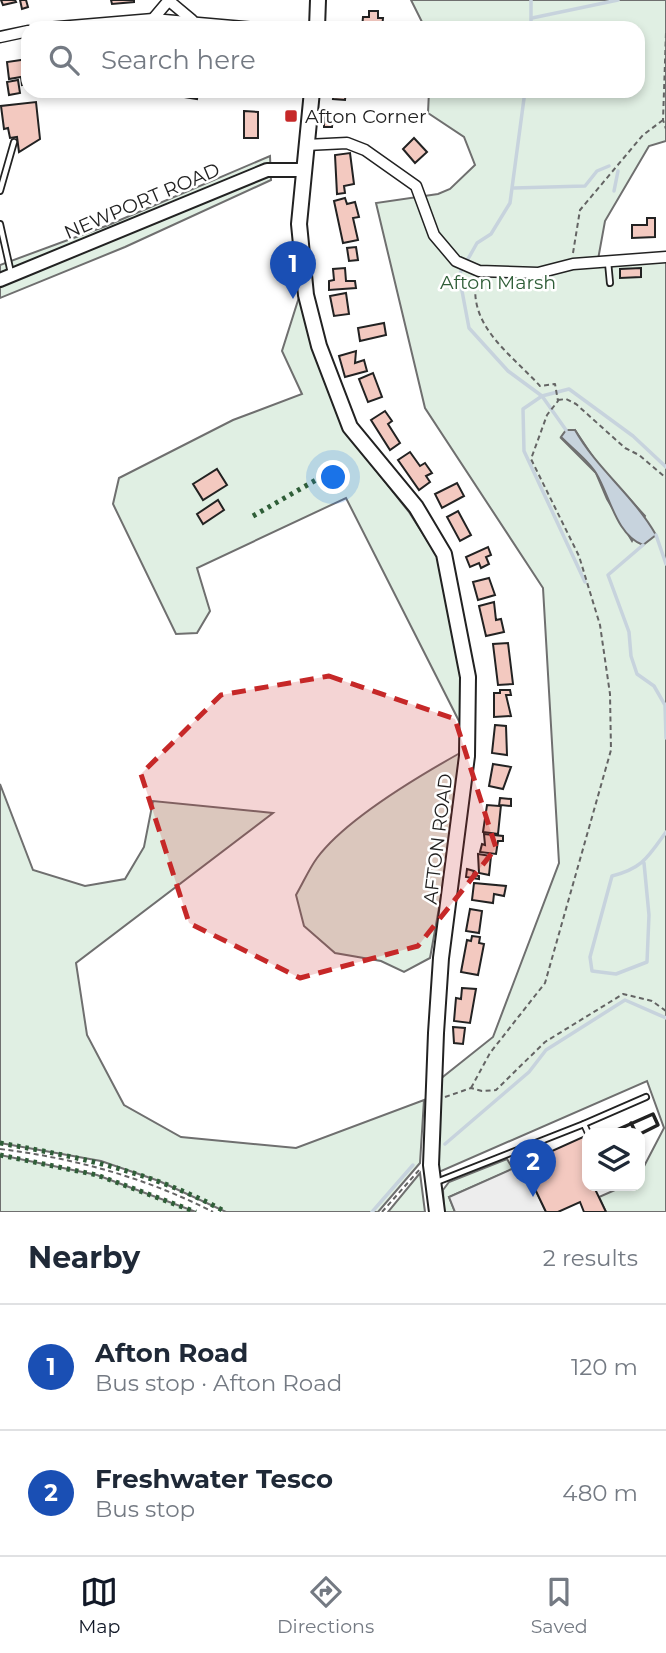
<!DOCTYPE html>
<meta charset="utf-8">
<style>
body{margin:0;font-family:Montserrat,sans-serif;background:#f2f2f3;color:#1f2937}
.controls{position:absolute;right:21px;bottom:21px;display:grid;overflow:hidden;border-radius:14px;box-shadow:0 4px 10px #0003}
.controls button{width:63px;height:63px;display:grid;place-items:center;padding:0;border:0;border-bottom:2px solid #e0e1e3;background:#fff;color:#1f2937;font:35px sans-serif}
.you{position:absolute;left:334px;top:478px;width:24px;height:24px;margin:-18px;border:5px solid #fff;border-radius:50%;background:#1a73e8;box-shadow:0 0 0 10px #1a73e833}
.badge{display:grid;place-items:center;width:46px;height:46px;border-radius:50%;background:#111827;color:#fff;font-size:23px;font-weight:700}
.pin{position:absolute;translate:-50% -58px;filter:drop-shadow(0 2px 4px #0008)}
.pin::after{content:'';position:absolute;top:37px;width:24px;height:21px;background:inherit;clip-path:polygon(0 0,100% 0,50% 100%)}
.list{margin:0;padding:0;list-style:none}
h2{display:flex;justify-content:space-between;align-items:center;height:91px;margin:0;padding:0 28px;font-size:30px}
h2 small{font-size:23px;font-weight:400;color:#747a83}
.list li{display:grid;grid-template-columns:46px 1fr auto;gap:21px;align-items:center;box-sizing:border-box;height:126px;padding:0 28px;border-top:2px solid #e0e1e3}
.list b{display:block;font-size:26px;white-space:nowrap}
.list p{margin:0;font-size:23px;white-space:nowrap;color:#747a83}
.list em{font-size:23px;font-style:normal;color:#747a83}
.icon{flex:none;width:38px;height:38px;fill:none;stroke:currentColor;stroke-width:2;stroke-linecap:round;stroke-linejoin:round}
.map{position:relative;flex:none;width:666px;height:1212px;overflow:hidden}
.search{position:absolute;background:#fff;box-shadow:0 4px 10px #0003;left:21px;right:21px;top:21px;height:77px;display:flex;align-items:center;gap:18px;box-sizing:border-box;padding:0 24px;border-radius:21px;color:#747a83;font-size:26px}
.sheet{height:343px;background:#fff}
nav{display:flex;justify-content:space-around;align-items:center;box-sizing:border-box;height:98px;border-top:2px solid #e0e1e3;background:#fff;font-size:19px;color:#747a83}
nav a{display:grid;justify-items:center;gap:4px}
nav .on{color:#111827}
.map>svg:first-child{display:block}
.green{fill:#e0efe3;stroke:#6f6f6f;stroke-width:2;fill-rule:evenodd}
.parking{fill:#ededed;stroke:#6f6f6f;stroke-width:2}
.water{fill:#c7d3dd;stroke:#6f6f6f;stroke-width:2}
.lines{fill:none;stroke-linecap:round;stroke-linejoin:round}
.stream{stroke:#c7d3dd;stroke-width:3.5}
.building{fill:#f3c9c0;stroke:#222;stroke-width:2}
.service-casing{stroke:#222;stroke-width:8}
.minor-casing{stroke:#222;stroke-width:13}
.secondary-casing{stroke:#222;stroke-width:16}
.primary-casing{stroke:#222;stroke-width:18}
.path{stroke:#646464;stroke-width:2;stroke-dasharray:5 3.5;stroke-linecap:butt}
.service{stroke:#fff;stroke-width:4.5}
.minor{stroke:#fff;stroke-width:10}
.secondary{stroke:#fff;stroke-width:12}
.primary{stroke:#fff;stroke-width:14}
.hedge{stroke:#2f5e38;stroke-width:5;stroke-dasharray:3.5 5;stroke-linecap:butt}
.wall{stroke:#222;stroke-width:3.5}
.marked{fill:#c62828;fill-opacity:0.2;stroke:#c62828;stroke-width:5;stroke-dasharray:14 9;stroke-linejoin:round}
.poi-dot{fill:#c62828;stroke:#fff;stroke-width:2.5}
.labels{text-anchor:middle;dominant-baseline:central;stroke-width:5;stroke-linejoin:round;paint-order:stroke}
.poi-label{font-size:19px;fill:#222;stroke:#fff;text-anchor:start}
.street-label{font-size:19px;fill:#222;stroke:#fff}
.park-label{font-size:19px;fill:#2f5e38;stroke:#fff}
</style>
<div class="map">
<svg width="666" height="1212" viewBox="0 0 666 1212">
<rect width="100%" height="100%" fill="#fff"/>
<g class="green">
<path d="M 411,0 L 666,0 L 666,141 L 649,146 L 605,221 L 597,265 L 666,260 L 666,1212 L 606,1212 L 599,1197 L 624,1186 L 640,1186 L 640,1174 L 664,1128 L 647,1081 L 439,1172 L 439,1080 L 493,1037 L 559,863 L 543,588 L 425,408 L 376,203 L 438,194 L 450,189 L 475,165 L 464,137 L 428,113 L 429,91 L 638,91 L 638,28 L 425,28 ZM 575,430 L 597,463 L 645,516 L 632,541 L 607,499 L 596,473 L 561,438 Z"/>
<polygon points="270,156 271,180 125,247 0,298 0,265 106,226"/>
<polygon points="300,294 314,347 344,430 409,512 439,559 463,675 461,725 346,498 197,568 210,611 197,633 176,634 113,504 119,478 233,420 302,394 282,351"/>
<path d="M 460,753 L 450,847 L 430,958 L 404,972 L 381,961 L 335,953 L 304,926 L 296,895 C 303,883 309,869 317,858 C 345,820 419,776 460,753 Z"/>
<polygon points="0,784 33,870 85,886 125,879 144,847 153,801 273,813 76,963 87,1035 124,1105 181,1137 296,1148 424,1100 420,1163 378,1212 226,1212 159,1181 101,1161 0,1143"/>
<polygon points="0,1155 97,1175 196,1212 0,1212"/>
<polygon points="507,1159 513,1169 449,1197 455,1212 444,1212 443,1190 449,1182"/>
<polygon points="420,1173 425,1212 388,1212"/>
</g>
<polygon class="parking" points="523,1164 546,1212 455,1212 449,1197"/>
<path class="water" d="M 566,430 L 575,430 C 597,469 634,496 656,535 L 643,545 C 616,535 610,496 596,473 C 588,460 572,448 561,437 Z"/>
<g class="lines">
<g class="stream">
<polyline points="531,0 531,28"/>
<polyline points="532,18 618,0"/>
<polyline points="525,91 510,203 491,234 477,243 459,275 469,328 508,371 542,396 566,430"/>
<polyline points="514,188 585,186 597,171 609,166"/>
<polyline points="614,191 618,171"/>
<polyline points="656,535 666,564"/>
<polyline points="643,545 608,575 629,632 631,656 637,674 654,686 665,705 666,738"/>
<polyline points="585,582 524,451 523,409 542,396 569,389 633,436 666,467"/>
<path d="M 644,863 L 649,915 L 647,962 L 616,974 L 592,971 L 590,957 L 612,876 C 643,868 648,857 666,832"/>
<polyline points="445,1144 529,1072 546,1050 625,1000 666,1018"/>
<polyline points="372,1212 413,1165"/>
</g>
</g>
<g class="building">
<polygon points="1,0 15,0 16,2 3,5"/>
<polygon points="20,0 26,0 28,7 22,9"/>
<polygon points="111,0 134,0 134,2 112,4"/>
<polygon points="369,11 378,11 378,18 383,18 382,28 362,28 363,17 369,17"/>
<polygon points="28,59 28,84 22,85 21,77 9,79 7,62"/>
<polygon points="18,80 20,93 9,95 7,82"/>
<polygon points="165,91 198,91 197,99 165,94"/>
<polygon points="334,91 346,91 345,100 333,99"/>
<polygon points="36,102 40,139 19,152 17,137 10,138 8,128 4,129 1,106"/>
<polygon points="244,111 258,112 258,138 244,138"/>
<polygon points="324,115 333,115 332,127 324,127"/>
<polygon points="414,138 427,152 415,163 403,149"/>
<polygon points="350,153 354,184 344,186 345,193 337,194 335,155"/>
<polygon points="345,198 347,204 355,202 359,217 353,218 358,240 343,243 334,201"/>
<polygon points="647,218 655,218 655,237 632,238 632,225 647,225"/>
<polygon points="356,247 358,260 349,261 347,248"/>
<polygon points="345,268 346,281 355,281 356,288 329,290 329,281 334,280 333,269"/>
<polygon points="641,268 641,277 620,278 620,269"/>
<polygon points="346,293 349,314 334,316 330,296"/>
<polygon points="384,323 386,335 360,341 358,328"/>
<polygon points="356,351 355,363 364,360 367,371 345,377 339,356"/>
<polygon points="373,373 382,397 368,402 359,379"/>
<polygon points="385,411 392,421 388,424 400,443 390,450 371,420"/>
<polygon points="410,452 420,466 425,463 432,473 426,476 430,482 419,490 398,460"/>
<polygon points="217,469 227,485 203,500 193,484"/>
<polygon points="457,483 464,496 442,508 435,494"/>
<polygon points="218,500 224,510 203,524 197,514"/>
<polygon points="458,511 471,535 460,541 447,517"/>
<polygon points="488,547 491,555 486,557 489,564 481,568 479,563 470,567 466,557"/>
<polygon points="489,578 495,595 478,600 473,582"/>
<polygon points="494,602 496,620 501,619 504,632 486,636 479,606"/>
<polygon points="508,643 513,684 498,685 493,644"/>
<polygon points="500,690 510,690 511,695 506,695 511,716 494,717 494,693 500,693"/>
<polygon points="495,725 506,726 507,755 492,753"/>
<polygon points="493,764 511,767 503,789 489,786"/>
<polygon points="500,798 511,799 511,806 501,805 498,834 483,832 487,805 499,806"/>
<polygon points="484,834 503,836 503,841 498,841 496,854 480,852 482,844 485,845"/>
<polygon points="478,854 491,856 489,875 479,873"/>
<polygon points="467,869 474,871 473,875 479,876 479,879 466,877"/>
<polygon points="474,883 506,886 504,896 494,894 493,903 472,900"/>
<polygon points="470,909 482,911 479,933 466,931"/>
<polygon points="472,936 480,937 479,943 484,944 478,975 461,972 467,940 471,941"/>
<polygon points="462,988 476,989 470,1023 454,1021 456,998 461,999"/>
<polygon points="453,1027 465,1028 463,1044 454,1043"/>
<polygon points="583,1137 587,1147 587,1186 596,1186 594,1187 606,1212 584,1212 580,1202 558,1212 546,1212 523,1164"/>
</g>
<g class="lines">
<g class="service-casing">
<g id="service">
<polyline points="0,191 14,142"/>
<polyline points="0,224 11,273"/>
<polyline points="608,262 610,283"/>
<polyline points="584,1124 646,1097"/>
<polyline points="434,1183 584,1124 588,1133"/>
</g>
</g>
<g class="minor-casing">
<g id="minor">
<polyline points="168,0 192,20"/>
<polyline points="153,19 169,0"/>
<polyline points="47,28 153,19 256,28"/>
<polyline points="0,37 28,31"/>
<polyline points="306,145 347,143 365,150 416,186 434,235 456,261 479,271 538,273 573,264 666,257"/>
</g>
</g>
<g class="secondary-casing">
<polyline id="secondary" points="0,280 267,170 302,170"/>
</g>
<g class="primary-casing">
<g id="primary">
<polyline points="317,28 318,0"/>
<polyline points="312,91 299,224 306,295 319,346 350,427 416,507 444,554 468,677 467,756 441,958 436,1033 431,1165 437,1212"/>
</g>
</g>
<g class="path">
<polyline points="666,33 663,120 666,129"/>
<polyline points="573,253 580,210 643,135 663,120"/>
<polyline points="558,400 566,399 576,404 625,448 639,455 666,478"/>
<path d="M 471,1088 L 490,1053 L 545,983 L 611,750 L 610,694 L 600,625 L 579,556 L 531,459 L 547,415 L 558,401 L 555,384 L 540,386 C 513,356 469,327 476,282"/>
<polyline points="445,1097 471,1088 482,1091 496,1090 545,1042 623,994 652,1001 666,1011"/>
<path d="M 0,1149 C 74,1158 147,1178 213,1212"/>
<polyline points="382,1212 420,1169"/>
</g>
<use href="#service" class="service"/>
<use href="#minor" class="minor"/>
<use href="#secondary" class="secondary"/>
<use href="#primary" class="primary"/>
<g class="hedge">
<polyline points="253,516 316,480"/>
<path d="M 0,1143 C 83,1158 150,1171 226,1212"/>
<polyline points="0,1155 97,1175 196,1212"/>
</g>
<g class="wall">
<polyline points="631,1123 636,1133"/>
<polyline points="610,1133 653,1114 658,1125 640,1134"/>
</g>
</g>
<path class="marked" d="M 329,676 L 455,719 L 496,848 L 418,946 L 300,978 L 189,923 L 141,774 L 221,695 Z"/>
<rect class="poi-dot" x="284" y="109" width="14" height="14" rx="3.5"/>
<g class="labels">
<g class="poi-label">
<text x="305" y="116">Afton Corner</text>
</g>
<g class="street-label">
<text transform="translate(142 201) rotate(-23)">NEWPORT ROAD</text>
<text transform="translate(438 839) rotate(-83)">AFTON ROAD</text>
</g>
<g class="park-label">
<text x="498" y="282">Afton Marsh</text>
</g>
</g>
</svg>
<div class="controls">
<button><svg class="icon" aria-label="layers" viewBox="0 0 24 24"><path d="M12 4l9 5-9 5-9-5zM3 14l9 5 9-5"/></svg></button>
</div>
<div class="you"></div>
<div class="pin badge" style="left:293px;top:299px;background:#1a4fb4">1</div>
<div class="pin badge" style="left:533px;top:1197px;background:#1a4fb4">2</div>
<div class="search"><svg class="icon" aria-label="search" viewBox="0 0 24 24"><circle cx="10" cy="10" r="6"/><path d="M15 15l6 6"/></svg>Search here</div>
</div>
<section class="sheet">
<h2>Nearby<small>2 results</small></h2>
<ul class="list">
<li><span class="badge" style="background:#1a4fb4">1</span><div><b>Afton Road</b><p>Bus stop · Afton Road</p></div><em>120 m</em></li>
<li><span class="badge" style="background:#1a4fb4">2</span><div><b>Freshwater Tesco</b><p>Bus stop</p></div><em>480 m</em></li>
</ul>
</section>
<nav>
<a class="on"><svg class="icon" aria-label="map" viewBox="0 0 24 24"><path d="M3 6l6-2 6 2 6-2v14l-6 2-6-2-6 2zM9 4v14M15 6v14"/></svg>Map</a>
<a><svg class="icon" aria-label="directions" viewBox="0 0 24 24"><path d="M12 3l9 9-9 9-9-9zM9 14v-3h6M13 9l2 2-2 2"/></svg>Directions</a>
<a><svg class="icon" aria-label="saved" viewBox="0 0 24 24"><path d="M7 4h10v16l-5-4-5 4z"/></svg>Saved</a>
</nav>
